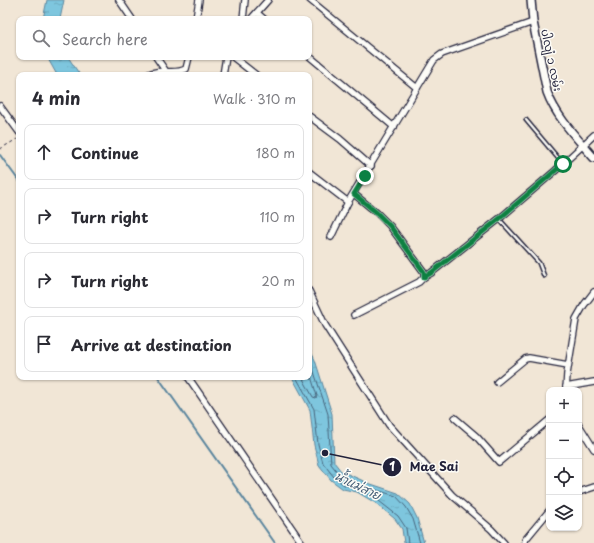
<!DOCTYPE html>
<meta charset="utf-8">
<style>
body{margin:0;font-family:"Playpen Sans","Noto Sans Myanmar","Playpen Sans Thai",sans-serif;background:#f2f2f3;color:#2b2b33}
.controls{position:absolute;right:12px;bottom:12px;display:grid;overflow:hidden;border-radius:8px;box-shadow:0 1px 3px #0004}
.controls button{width:36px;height:36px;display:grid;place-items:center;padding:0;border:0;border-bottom:1px solid #e1e1e2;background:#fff;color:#2b2b33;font:20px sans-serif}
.stop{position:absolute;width:12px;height:12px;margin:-9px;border:3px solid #0b8043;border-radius:50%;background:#fff}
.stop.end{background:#0b8043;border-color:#fff;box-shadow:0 1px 4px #0008}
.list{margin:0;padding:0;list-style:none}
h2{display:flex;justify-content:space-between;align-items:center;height:52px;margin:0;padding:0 16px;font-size:17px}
h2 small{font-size:13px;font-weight:400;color:#7c7c81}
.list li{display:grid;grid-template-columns:26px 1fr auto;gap:12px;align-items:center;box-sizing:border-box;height:56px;margin:0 8px 8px;padding:0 8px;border:1px solid #e1e1e2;border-radius:8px}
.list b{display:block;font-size:15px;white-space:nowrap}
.list em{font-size:13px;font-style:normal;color:#7c7c81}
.icon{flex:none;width:22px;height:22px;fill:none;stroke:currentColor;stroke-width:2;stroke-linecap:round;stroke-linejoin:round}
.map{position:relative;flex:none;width:594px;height:543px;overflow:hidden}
.search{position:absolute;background:#fff;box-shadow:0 1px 3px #0004;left:16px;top:16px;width:296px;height:44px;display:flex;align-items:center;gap:10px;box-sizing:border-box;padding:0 14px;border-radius:8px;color:#7c7c81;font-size:15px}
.panel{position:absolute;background:#fff;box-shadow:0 1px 3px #0004;left:16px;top:72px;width:296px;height:308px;border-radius:8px}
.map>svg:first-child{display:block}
.water{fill:url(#water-ripples);stroke:#59849d}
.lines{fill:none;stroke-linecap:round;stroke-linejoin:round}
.shore{stroke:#47647c;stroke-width:1}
.stream{stroke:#59849d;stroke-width:2}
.service-casing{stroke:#22223b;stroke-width:5.5}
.minor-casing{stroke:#22223b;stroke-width:8}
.tertiary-casing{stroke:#22223b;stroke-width:10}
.path{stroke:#22223b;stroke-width:1;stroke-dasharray:3 3;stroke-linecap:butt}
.service{stroke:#fdfcf7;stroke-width:2.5}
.minor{stroke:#fdfcf7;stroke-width:5.5}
.tertiary{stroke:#fdfcf7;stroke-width:7}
.route{stroke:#0b8043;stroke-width:5}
.labels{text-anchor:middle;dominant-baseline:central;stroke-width:3;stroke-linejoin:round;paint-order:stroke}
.street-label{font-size:11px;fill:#22223b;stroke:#fdfcf7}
.water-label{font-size:12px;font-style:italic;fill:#425b74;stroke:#fdfcf7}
.leader{fill:none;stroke:#22223b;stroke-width:1.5}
.callout-dot{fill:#22223b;stroke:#fdfcf7;stroke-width:1.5}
.mark-label{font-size:12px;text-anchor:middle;font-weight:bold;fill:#fff}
.callout-label{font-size:12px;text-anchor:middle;font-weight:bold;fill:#22223b;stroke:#fdfcf7;stroke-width:3;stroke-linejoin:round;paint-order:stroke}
</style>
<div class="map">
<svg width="594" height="543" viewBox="0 0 594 543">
<defs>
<pattern id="water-ripples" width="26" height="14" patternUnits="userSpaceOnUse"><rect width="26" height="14" fill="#7ec6de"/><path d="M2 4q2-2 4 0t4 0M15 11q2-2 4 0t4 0" fill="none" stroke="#6daabf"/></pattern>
</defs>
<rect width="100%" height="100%" fill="#f1e6d6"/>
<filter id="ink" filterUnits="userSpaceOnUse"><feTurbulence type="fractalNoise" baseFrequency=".025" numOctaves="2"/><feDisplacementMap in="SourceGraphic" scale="8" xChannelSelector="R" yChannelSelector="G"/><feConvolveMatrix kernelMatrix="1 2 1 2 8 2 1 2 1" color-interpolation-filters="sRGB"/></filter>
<g filter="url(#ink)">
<g class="water">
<polygon points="47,0 64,0 60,19 43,19"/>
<polygon points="47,57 68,57 80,75 57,75"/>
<polygon points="309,348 315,360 332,414 334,462 341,471 368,483 398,493 410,504 417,518 424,543 404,543 402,529 395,519 377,504 357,492 343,489 331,480 319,465 314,445 310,410 292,377 309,377"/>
</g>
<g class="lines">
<g class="shore">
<polyline points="309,357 328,414 331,464 339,474 367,487 396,496 406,507 413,519 420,543"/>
<polyline points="296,377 314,409 318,444 323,463 334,477 344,485 359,489 379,501 398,516 406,528 408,543"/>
<polyline points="302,377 313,397 316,398 317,396 309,370"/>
</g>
<g class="stream">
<polyline points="0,155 19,181"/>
<polyline points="158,377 275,543"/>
</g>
<g class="service-casing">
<g id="service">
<polyline points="526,120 563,164"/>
<polyline points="499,219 539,263 544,276"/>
</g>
</g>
<g class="minor-casing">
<g id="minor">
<polyline points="119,0 132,19"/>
<polyline points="310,0 417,88"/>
<polyline points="257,13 264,19"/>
<polyline points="196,19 199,0"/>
<polyline points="243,19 245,0"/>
<polyline points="251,19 268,0"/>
<polyline points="309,56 394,127"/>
<polyline points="156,57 167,73"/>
<polyline points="233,57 256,75"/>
<path d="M 147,75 C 161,67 172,76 186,69 L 189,57"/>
<polyline points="223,75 226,57"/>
<polyline points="0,106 19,132"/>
<polyline points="309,116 340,139 371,166"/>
<polyline points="309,172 348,202"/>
<polyline points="354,194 377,213 390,226 424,272 424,277 419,282 354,315"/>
<polyline points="331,237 348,202 434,60 442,54 533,22"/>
<polyline points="424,277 431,273 499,219 555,171 594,135"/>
<polyline points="309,291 325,325 389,425 452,495 491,529 504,543"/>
<polyline points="188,377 302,543"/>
<polyline points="497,382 525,359 529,358 568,365"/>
<polyline points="566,387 594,382"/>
<polyline points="566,390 567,374 576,319 584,305 594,292"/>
<polyline points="455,418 476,436 499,462 549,420"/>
<polyline points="579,425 594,449"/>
<polyline points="579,492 594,487"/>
<polyline points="525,543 525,540 549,511"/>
</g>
</g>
<g class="tertiary-casing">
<path id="tertiary" d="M 531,0 L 533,22 L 547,92 C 556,117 577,138 594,158"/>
</g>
<polyline class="path" points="0,149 17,139"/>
<use href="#service" class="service"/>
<use href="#minor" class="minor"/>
<use href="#tertiary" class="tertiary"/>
</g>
</g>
<g class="lines" filter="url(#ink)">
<polyline class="route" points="365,176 354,194 377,213 390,226 424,272 424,277 431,273 499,219 563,164"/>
</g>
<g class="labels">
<g class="street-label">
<text transform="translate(552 60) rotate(78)">ပါလျံ ၁ လမ်း</text>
</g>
<g class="water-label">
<text transform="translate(358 485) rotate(26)">น้ำแม่สาย</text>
</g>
</g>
<path class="leader" d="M325 453L392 467"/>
<g class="callout-dot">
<circle cx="325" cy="453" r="4"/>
<circle cx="392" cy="467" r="10"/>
</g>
<g class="mark-label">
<text x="392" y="471">1</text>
</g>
<g class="callout-label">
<text x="434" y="471">Mae Sai</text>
</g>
</svg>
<div class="controls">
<button>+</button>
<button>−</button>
<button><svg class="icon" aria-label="locate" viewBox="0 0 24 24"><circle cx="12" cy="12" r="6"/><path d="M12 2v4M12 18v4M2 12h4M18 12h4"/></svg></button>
<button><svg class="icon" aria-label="layers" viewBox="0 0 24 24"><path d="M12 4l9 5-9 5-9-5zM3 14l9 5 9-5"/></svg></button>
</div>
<div class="stop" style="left:563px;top:164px"></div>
<div class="stop end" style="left:365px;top:176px"></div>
<div class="search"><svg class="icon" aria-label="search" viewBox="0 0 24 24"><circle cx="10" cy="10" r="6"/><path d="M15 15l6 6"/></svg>Search here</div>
<section class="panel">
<h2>4 min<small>Walk · 310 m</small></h2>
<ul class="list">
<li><svg class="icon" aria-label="ahead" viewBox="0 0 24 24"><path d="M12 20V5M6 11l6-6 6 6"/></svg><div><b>Continue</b></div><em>180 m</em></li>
<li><svg class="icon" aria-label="right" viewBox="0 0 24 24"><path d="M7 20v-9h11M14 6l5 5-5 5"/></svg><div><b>Turn right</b></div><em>110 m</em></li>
<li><svg class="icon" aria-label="right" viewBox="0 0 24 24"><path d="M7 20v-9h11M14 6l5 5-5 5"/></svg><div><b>Turn right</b></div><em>20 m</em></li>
<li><svg class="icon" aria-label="arrive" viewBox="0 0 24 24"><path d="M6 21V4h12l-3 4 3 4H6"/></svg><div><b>Arrive at destination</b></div></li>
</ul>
</section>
</div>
